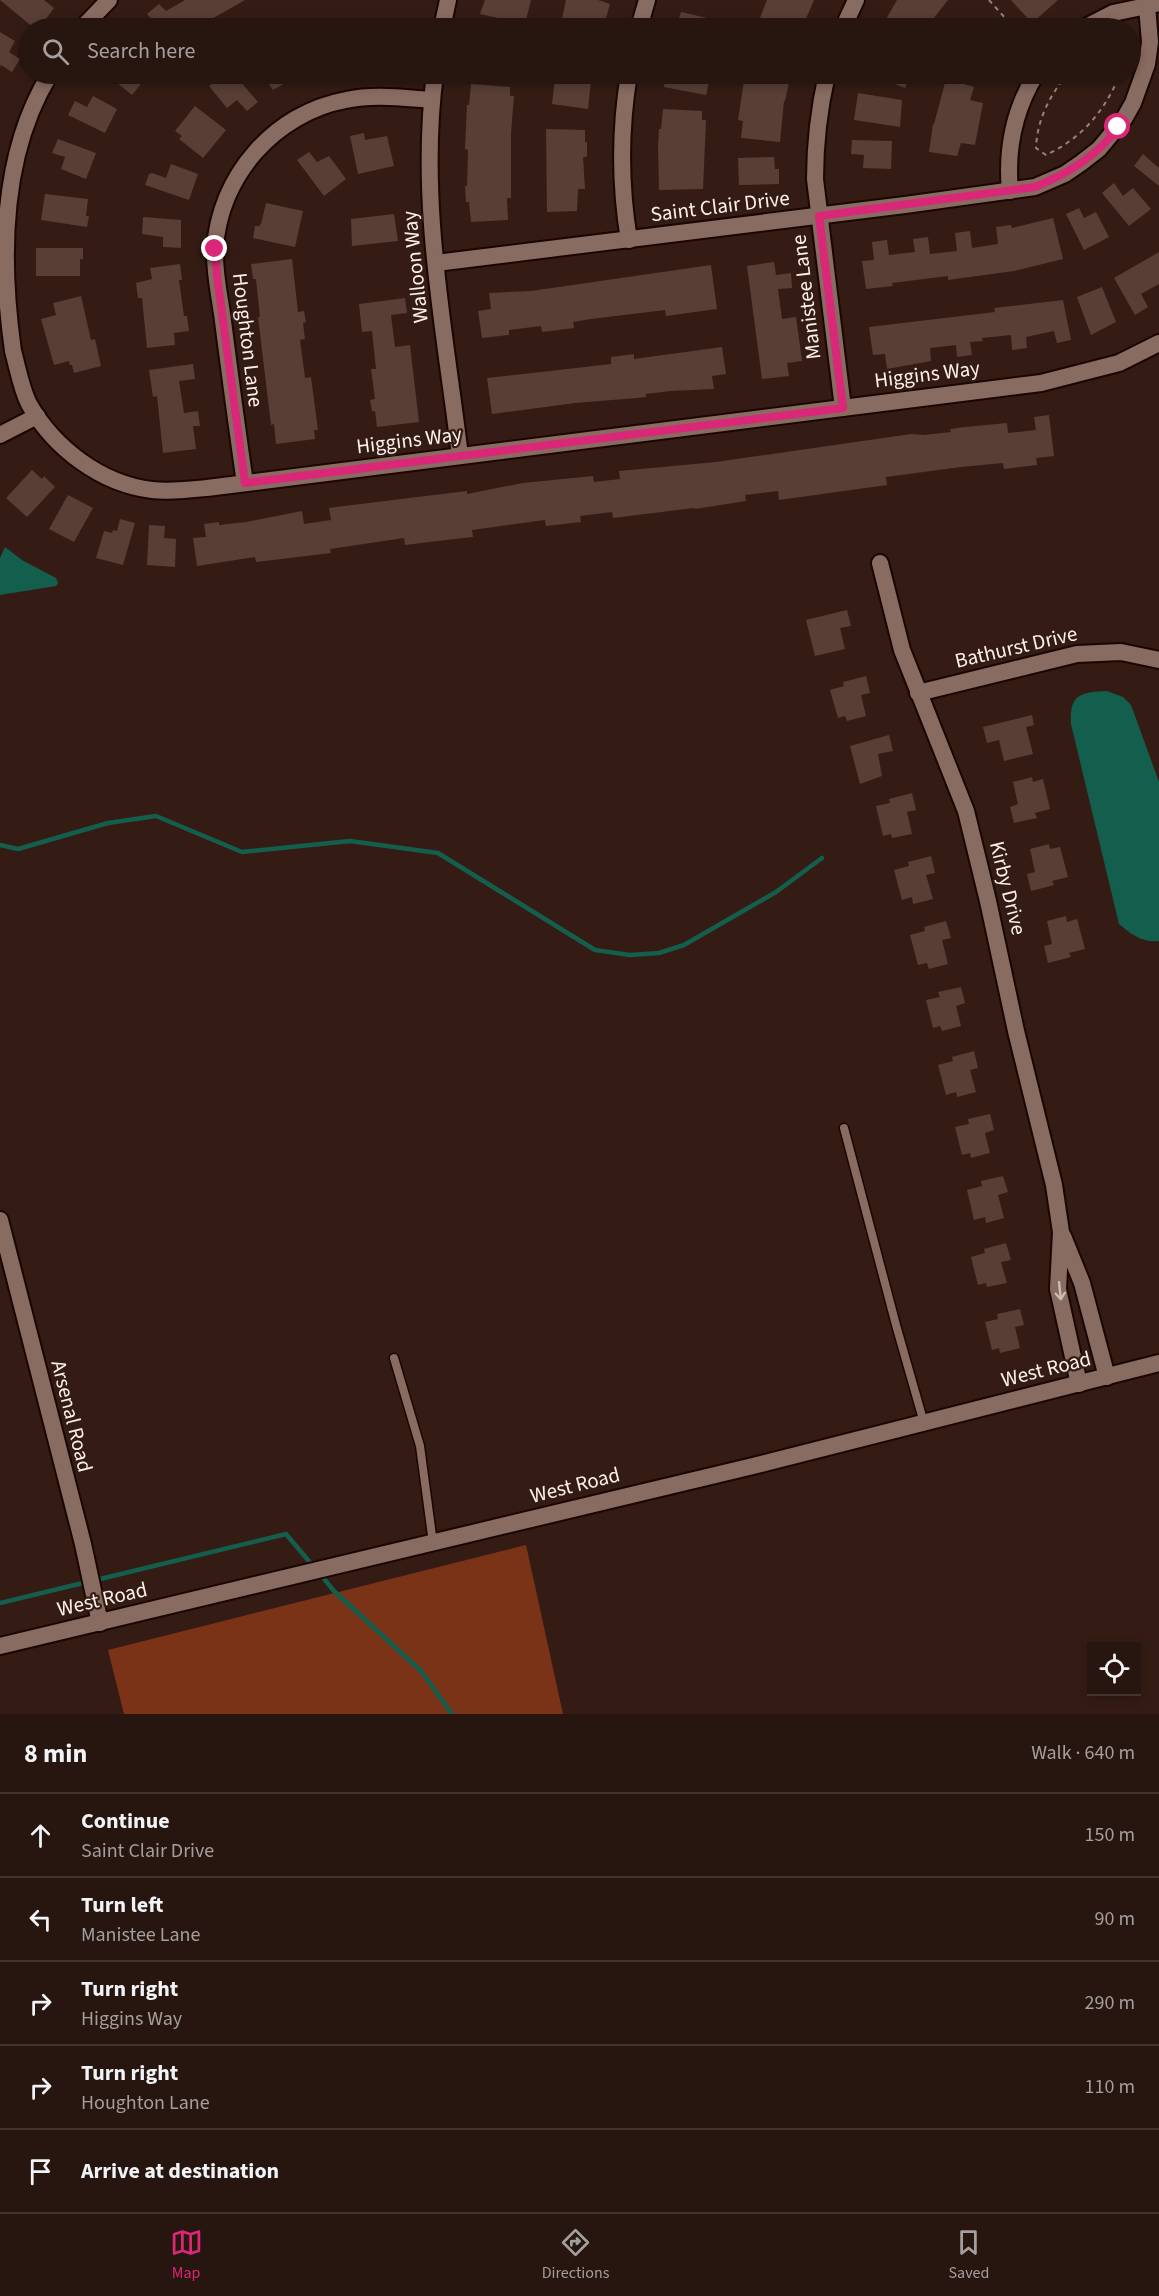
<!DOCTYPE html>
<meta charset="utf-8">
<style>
body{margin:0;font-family:"Source Sans 3",sans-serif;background:#2f1e18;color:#f1f3f6}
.controls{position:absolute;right:18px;bottom:18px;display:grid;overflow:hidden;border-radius:0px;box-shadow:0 3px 9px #0003}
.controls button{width:54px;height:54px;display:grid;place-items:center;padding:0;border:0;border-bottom:2px solid #43342f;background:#27150f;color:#f1f3f6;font:30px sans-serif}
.stop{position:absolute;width:18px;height:18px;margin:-14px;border:4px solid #db2777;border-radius:50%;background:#fff}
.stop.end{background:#db2777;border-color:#fff;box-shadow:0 2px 6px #0008}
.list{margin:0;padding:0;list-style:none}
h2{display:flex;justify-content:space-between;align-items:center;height:78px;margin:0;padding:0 24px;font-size:26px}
h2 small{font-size:20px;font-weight:400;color:#a49f9e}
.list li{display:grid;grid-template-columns:39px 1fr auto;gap:18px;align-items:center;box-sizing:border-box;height:84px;padding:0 24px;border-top:2px solid #43342f}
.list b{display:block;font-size:22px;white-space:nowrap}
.list p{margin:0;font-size:20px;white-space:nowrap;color:#a49f9e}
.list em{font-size:20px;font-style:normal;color:#a49f9e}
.icon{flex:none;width:33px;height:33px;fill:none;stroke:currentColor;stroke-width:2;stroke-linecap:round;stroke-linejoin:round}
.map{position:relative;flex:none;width:1159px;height:1714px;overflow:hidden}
.search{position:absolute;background:#27150f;box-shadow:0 3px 9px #0003;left:18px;right:18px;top:18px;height:66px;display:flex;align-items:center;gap:15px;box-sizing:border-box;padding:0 21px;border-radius:33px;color:#a49f9e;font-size:22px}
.sheet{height:498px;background:#27150f}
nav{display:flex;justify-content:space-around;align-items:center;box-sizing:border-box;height:84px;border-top:2px solid #43342f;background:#27150f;font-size:16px;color:#a49f9e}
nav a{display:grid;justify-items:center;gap:3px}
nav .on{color:#db2777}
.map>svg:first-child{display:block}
.green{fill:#7b3318}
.water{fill:#135e4c}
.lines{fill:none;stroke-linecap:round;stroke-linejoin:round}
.stream{stroke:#135e4c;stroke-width:4.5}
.building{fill:#583e35}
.service-casing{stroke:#1a0602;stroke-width:11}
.minor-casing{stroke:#1a0602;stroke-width:20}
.tertiary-casing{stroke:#1a0602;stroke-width:20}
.path{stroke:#96837d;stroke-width:2;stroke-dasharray:4.5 4.5;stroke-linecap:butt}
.service{stroke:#886b61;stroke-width:8}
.minor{stroke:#886b61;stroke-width:16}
.tertiary{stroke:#886b61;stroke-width:16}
.oneway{stroke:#cebbb4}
.route{stroke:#db2777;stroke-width:8}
.labels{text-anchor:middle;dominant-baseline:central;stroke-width:4.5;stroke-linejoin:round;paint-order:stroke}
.street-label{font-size:21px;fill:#fdf0eb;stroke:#341c14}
</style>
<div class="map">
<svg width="1159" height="1714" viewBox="0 0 1159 1714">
<rect width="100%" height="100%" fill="#341c14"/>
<polygon class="green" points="526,1545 563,1714 124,1714 108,1650"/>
<g class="water">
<polygon points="5,547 22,560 56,578 58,583 56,586 0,595 0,558"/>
<path d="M 1107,691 L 1123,697 L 1131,705 L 1159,782 L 1159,941 C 1142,943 1131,934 1119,924 L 1071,724 C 1069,695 1080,692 1107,691 Z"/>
</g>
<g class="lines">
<g class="stream">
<polyline points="0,845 18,849 108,823 156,816 242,852 350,841 438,853 595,950 630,955 659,953 684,945 776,892 822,858"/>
<polyline points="321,1575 334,1591 421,1671 452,1714"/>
<polyline points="96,1580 286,1534 313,1566"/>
<polyline points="0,1603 87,1582"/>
</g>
</g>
<g class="building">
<polygon points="0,0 44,0 54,8 45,20 42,19 34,28"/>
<polygon points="185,0 245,0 196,28 160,28 147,14 159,4 166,11"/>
<polygon points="485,0 531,0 525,24 480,14"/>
<polygon points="566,0 598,0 610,4 603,28 560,28"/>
<polygon points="767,0 814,0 802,28 756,28"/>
<polygon points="897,0 948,0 926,28 881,28"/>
<polygon points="1011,0 1058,0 1032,23"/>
<polygon points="681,12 733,24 733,28 676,28"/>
<polygon points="0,32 15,41 9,52 20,59 12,72 1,65 0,67"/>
<polygon points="106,74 149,74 132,95"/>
<polygon points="224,74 234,74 258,102 247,111 237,100 227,108 209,86"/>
<polygon points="262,74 282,74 287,82 273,90"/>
<polygon points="666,74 711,74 706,95 664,87"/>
<polygon points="745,74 791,74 785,101 784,101 780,142 741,138 743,121 738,120"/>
<polygon points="868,74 910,74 905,88"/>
<polygon points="555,77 591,81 588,109 552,104"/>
<polygon points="946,79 974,87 970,100 983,103 975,145 961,143 957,156 929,152 933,124 934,124"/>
<polygon points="471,84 510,87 510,96 514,96 511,133 511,198 507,198 508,220 471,222 469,202 466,202 465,186 467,186 468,150 465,149 467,105 469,105"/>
<polygon points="858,93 902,100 900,127 854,120"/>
<polygon points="93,96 117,109 105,133 68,115 75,101 87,107"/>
<polygon points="195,106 226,130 203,158 179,139 182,136 175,131"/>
<polygon points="663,109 702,111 702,120 706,120 703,189 659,190 658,146 659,129 661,129"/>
<polygon points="546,129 585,130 585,142 587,142 587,157 583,157 585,189 578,189 577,211 547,212"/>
<polygon points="364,133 365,140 387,136 394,166 358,174 350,136"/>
<polygon points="58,139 96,153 86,179 61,169 65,157 52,153"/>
<polygon points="852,140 892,141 891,169 863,168 864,155 851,154"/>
<polygon points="309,152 317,162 329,156 346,179 324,196 297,160"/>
<polygon points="1143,154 1159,168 1159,186 1134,166"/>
<polygon points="774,157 775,169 779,169 779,184 739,185 738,158"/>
<polygon points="171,164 198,174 189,200 145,185 149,174 152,173 166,178"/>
<polygon points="1114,183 1123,196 1133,188 1151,209 1129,226 1102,193"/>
<polygon points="45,194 88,199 86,216 89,216 87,227 41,220"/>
<polygon points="266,203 303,211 295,247 253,238 255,226 259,226 261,224"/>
<polygon points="1079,208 1084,218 1096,212 1109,237 1084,250 1066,214"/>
<polygon points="394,214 398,241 352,246 351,219"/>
<polygon points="143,217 181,220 181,248 163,247 163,237 142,234"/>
<polygon points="1053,218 1063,259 1014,271 948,280 948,276 892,283 893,286 866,289 862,261 874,260 872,242 887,240 889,255 915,252 913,239 928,237 930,254 957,251 955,233 970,231 972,248 998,244 996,227 1011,225 1012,228"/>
<polygon points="36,248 83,248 83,259 80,259 80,276 36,276"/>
<polygon points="1159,252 1159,284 1141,294 1148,307 1135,315 1114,278"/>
<polygon points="292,259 298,312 304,311 306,322 303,323 305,339 300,340 305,378 311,377 318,430 314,430 315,439 276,444 274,424 271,425 258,317 260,317 256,279 253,279 251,264"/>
<polygon points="774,262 776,275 791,273 792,288 778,289 782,319 796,317 802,361 787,363 789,376 762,379 747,266"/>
<polygon points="180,264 182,280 179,280 184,316 187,316 189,331 174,333 175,345 147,348 142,298 138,298 136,283 152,279 150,268"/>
<polygon points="711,265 717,309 666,316 665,310 591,319 573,322 574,328 542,332 541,326 509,330 509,335 482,338 478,311 491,309 489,293 531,291"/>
<polygon points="1102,287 1116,322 1091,335 1077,297"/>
<polygon points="81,296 91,340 95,339 101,366 74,373 72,365 70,365 69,361 54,365 41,319 56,315 53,303"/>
<polygon points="405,298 407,313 391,315 395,347 410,345 419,422 377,427 375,411 372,411 370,400 375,399 371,369 376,369 372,331 362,332 359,304"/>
<polygon points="1063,300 1071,340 1057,343 1054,331 1026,337 1027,348 1012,350 1011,335 982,338 983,341 970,342 972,355 957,357 956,345 930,348 931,361 887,369 885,354 873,355 869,327 995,312 994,308"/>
<polygon points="722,347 726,374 712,376 714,389 670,391 646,394 646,397 637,398 575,403 492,414 487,378 611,364 611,357 634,354 634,359"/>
<polygon points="193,364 195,379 179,381 184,413 198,411 200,426 193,426 196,449 163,453 157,396 153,397 149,370"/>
<polygon points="1049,415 1054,456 1036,458 1037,465 1004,469 1003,463 961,467 886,477 887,485 779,500 778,491 745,495 746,501 695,509 694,508 613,518 612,512 580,516 581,522 546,526 545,520 472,530 473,537 446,540 405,545 404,538 330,549 331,553 256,562 255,557 197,566 193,538 206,537 204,524 219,522 219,525 246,522 302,511 304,524 331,520 329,508 344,506 467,491 467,494 523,483 593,476 594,482 620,479 619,471 716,462 911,434 924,435 951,432 950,429 965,427 1007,423 1008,433 1036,430 1034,417"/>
<polygon points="32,470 42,479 44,476 55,487 27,517 6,498"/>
<polygon points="68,495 93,508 74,542 49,529"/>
<polygon points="120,519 135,523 123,565 96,558 104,531 112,533 113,530 117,531"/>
<polygon points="149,525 165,526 164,538 176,539 175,567 147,565"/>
<polygon points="847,610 851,626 840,628 845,649 815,656 806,620"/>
<polygon points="866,676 870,693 861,695 866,716 847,721 845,716 838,718 830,690 844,686 843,682"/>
<polygon points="1032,715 1034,725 1026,727 1033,754 1004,761 999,740 987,743 983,727"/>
<polygon points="889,735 893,751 878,754 882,776 860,784 850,746"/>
<polygon points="1032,777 1033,782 1043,779 1050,809 1035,813 1037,818 1014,823 1010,807 1018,804 1013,782"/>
<polygon points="912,793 916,810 907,812 912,834 892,838 891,834 883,836 876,806 890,803 889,799"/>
<polygon points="1049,844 1050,849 1060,847 1068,877 1052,881 1054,885 1031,891 1027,874 1035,872 1030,849"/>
<polygon points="931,856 935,873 926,875 933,899 913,904 912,897 902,900 894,870 909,866 908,862"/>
<polygon points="1066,916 1067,922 1077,919 1085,949 1069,953 1071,957 1048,963 1044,946 1052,944 1047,921"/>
<polygon points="946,921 951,938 942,940 948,964 929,969 927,963 918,965 910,935 925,931 924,927"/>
<polygon points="961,987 965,1003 956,1006 961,1026 942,1031 940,1026 933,1028 926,1000 940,997 938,992"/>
<polygon points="974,1051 978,1068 970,1070 976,1092 957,1097 956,1092 946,1095 938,1065 953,1061 952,1057"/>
<polygon points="990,1114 994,1130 985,1133 990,1153 971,1158 970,1153 962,1155 955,1127 969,1124 968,1119"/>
<polygon points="1003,1176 1008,1192 998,1195 1004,1218 986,1223 985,1217 974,1220 967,1190 982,1186 981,1181"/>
<polygon points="1006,1243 1011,1260 1001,1262 1007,1283 987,1287 986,1283 978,1285 971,1257 985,1253 984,1249"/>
<polygon points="1020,1309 1024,1325 1015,1327 1020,1348 1000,1353 999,1348 992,1350 985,1322 998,1319 997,1314"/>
</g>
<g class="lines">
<g class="service-casing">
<g id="service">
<polyline points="844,1128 896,1325 924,1423"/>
<polyline points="394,1358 420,1446 433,1543"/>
</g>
</g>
<g class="minor-casing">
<g id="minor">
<polyline points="82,28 109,0"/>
<polyline points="442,28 448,0"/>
<polyline points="639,28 647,0"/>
<polyline points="843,28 856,0"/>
<polyline points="1084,28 1113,13 1147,6"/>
<path d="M 50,74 C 0,155 0,259 13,351 C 18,369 21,388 29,404 C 54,448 101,484 152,490 C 170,492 188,490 207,488 L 1041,383 L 1119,363 L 1159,343"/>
<path d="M 435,74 C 418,201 445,330 460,456"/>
<path d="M 827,74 C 819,109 815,143 815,179 L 843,408"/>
<path d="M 1010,191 C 1006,149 1014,110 1036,74"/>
<path d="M 629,240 C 620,186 620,128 629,74"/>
<polyline points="436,263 905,205 1035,187 1065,174 1081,163 1099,149 1124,119 1133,103 1147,64 1150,42 1147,6 1159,3"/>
<polyline points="0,435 37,416"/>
<path d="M 245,483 C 237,429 230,375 223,321 C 220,297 214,273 215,249 C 219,176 275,113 346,100 C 374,94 403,98 432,100"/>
<polyline points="880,563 902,650 966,811 988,901 1016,1031 1054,1185 1061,1232 1058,1289 1079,1384"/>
<polyline points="918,693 1077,654 1121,652 1159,660"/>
<polyline points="1063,1236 1082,1283 1107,1377"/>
</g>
</g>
<g class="tertiary-casing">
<g id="tertiary">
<polyline points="0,1220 83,1544 100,1623"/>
<polyline points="0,1646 753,1466 1159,1363"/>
</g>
</g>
<g class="path">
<polyline points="989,0 1014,28"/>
<path d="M 1068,74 C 1050,94 1037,120 1036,148 L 1046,155 C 1082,138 1105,111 1120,74"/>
<polyline points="1050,76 1059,84"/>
</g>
<use href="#service" class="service"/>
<use href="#minor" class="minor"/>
<use href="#tertiary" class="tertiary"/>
</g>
<defs><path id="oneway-shaft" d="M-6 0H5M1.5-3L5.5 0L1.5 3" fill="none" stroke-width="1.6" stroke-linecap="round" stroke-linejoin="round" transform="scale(1.5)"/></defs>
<use class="oneway" href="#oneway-shaft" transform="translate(1060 1291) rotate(84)"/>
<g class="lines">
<path class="route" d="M 215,249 L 217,276 L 245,483 L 843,408 L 819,216 L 1035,187 C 1067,174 1098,156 1118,127"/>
</g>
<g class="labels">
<g class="street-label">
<text transform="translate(720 206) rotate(-7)">Saint Clair Drive</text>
<text transform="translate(415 267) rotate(-96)">Walloon Way</text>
<text transform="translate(806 297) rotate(-97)">Manistee Lane</text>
<text transform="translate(248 340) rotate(83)">Houghton Lane</text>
<text transform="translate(927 374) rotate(-7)">Higgins Way</text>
<text transform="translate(409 440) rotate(-7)">Higgins Way</text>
<text transform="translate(1016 647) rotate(-13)">Bathurst Drive</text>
<text transform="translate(1008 888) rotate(76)">Kirby Drive</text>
<text transform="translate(1046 1369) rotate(-14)">West Road</text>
<text transform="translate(72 1416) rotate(76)">Arsenal Road</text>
<text transform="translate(575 1485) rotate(-14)">West Road</text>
<text transform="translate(102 1599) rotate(-13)">West Road</text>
</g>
</g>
</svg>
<div class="controls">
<button><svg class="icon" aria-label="locate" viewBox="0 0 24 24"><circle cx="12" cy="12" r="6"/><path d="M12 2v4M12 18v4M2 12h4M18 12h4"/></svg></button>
</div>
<div class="stop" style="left:1118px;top:127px"></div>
<div class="stop end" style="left:215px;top:249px"></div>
<div class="search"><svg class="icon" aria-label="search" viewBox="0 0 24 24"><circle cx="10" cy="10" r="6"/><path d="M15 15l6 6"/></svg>Search here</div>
</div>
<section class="sheet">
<h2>8 min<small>Walk · 640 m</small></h2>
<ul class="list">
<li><svg class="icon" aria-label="ahead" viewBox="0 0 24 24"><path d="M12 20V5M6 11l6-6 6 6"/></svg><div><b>Continue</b><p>Saint Clair Drive</p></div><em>150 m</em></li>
<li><svg class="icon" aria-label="left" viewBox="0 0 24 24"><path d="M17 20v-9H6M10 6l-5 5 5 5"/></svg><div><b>Turn left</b><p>Manistee Lane</p></div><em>90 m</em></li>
<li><svg class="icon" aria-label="right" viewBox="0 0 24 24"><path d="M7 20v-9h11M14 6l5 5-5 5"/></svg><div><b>Turn right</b><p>Higgins Way</p></div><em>290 m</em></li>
<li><svg class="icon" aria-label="right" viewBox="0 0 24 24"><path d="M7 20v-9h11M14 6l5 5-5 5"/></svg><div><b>Turn right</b><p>Houghton Lane</p></div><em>110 m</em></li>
<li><svg class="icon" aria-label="arrive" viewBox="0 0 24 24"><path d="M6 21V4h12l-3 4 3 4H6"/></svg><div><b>Arrive at destination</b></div></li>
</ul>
</section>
<nav>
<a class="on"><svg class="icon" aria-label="map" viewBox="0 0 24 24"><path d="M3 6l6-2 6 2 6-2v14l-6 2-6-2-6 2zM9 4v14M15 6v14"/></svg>Map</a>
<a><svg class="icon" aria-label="directions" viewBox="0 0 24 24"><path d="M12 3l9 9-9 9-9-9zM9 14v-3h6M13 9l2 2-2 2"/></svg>Directions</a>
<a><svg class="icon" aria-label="saved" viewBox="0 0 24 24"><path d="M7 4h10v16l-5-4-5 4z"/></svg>Saved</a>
</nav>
